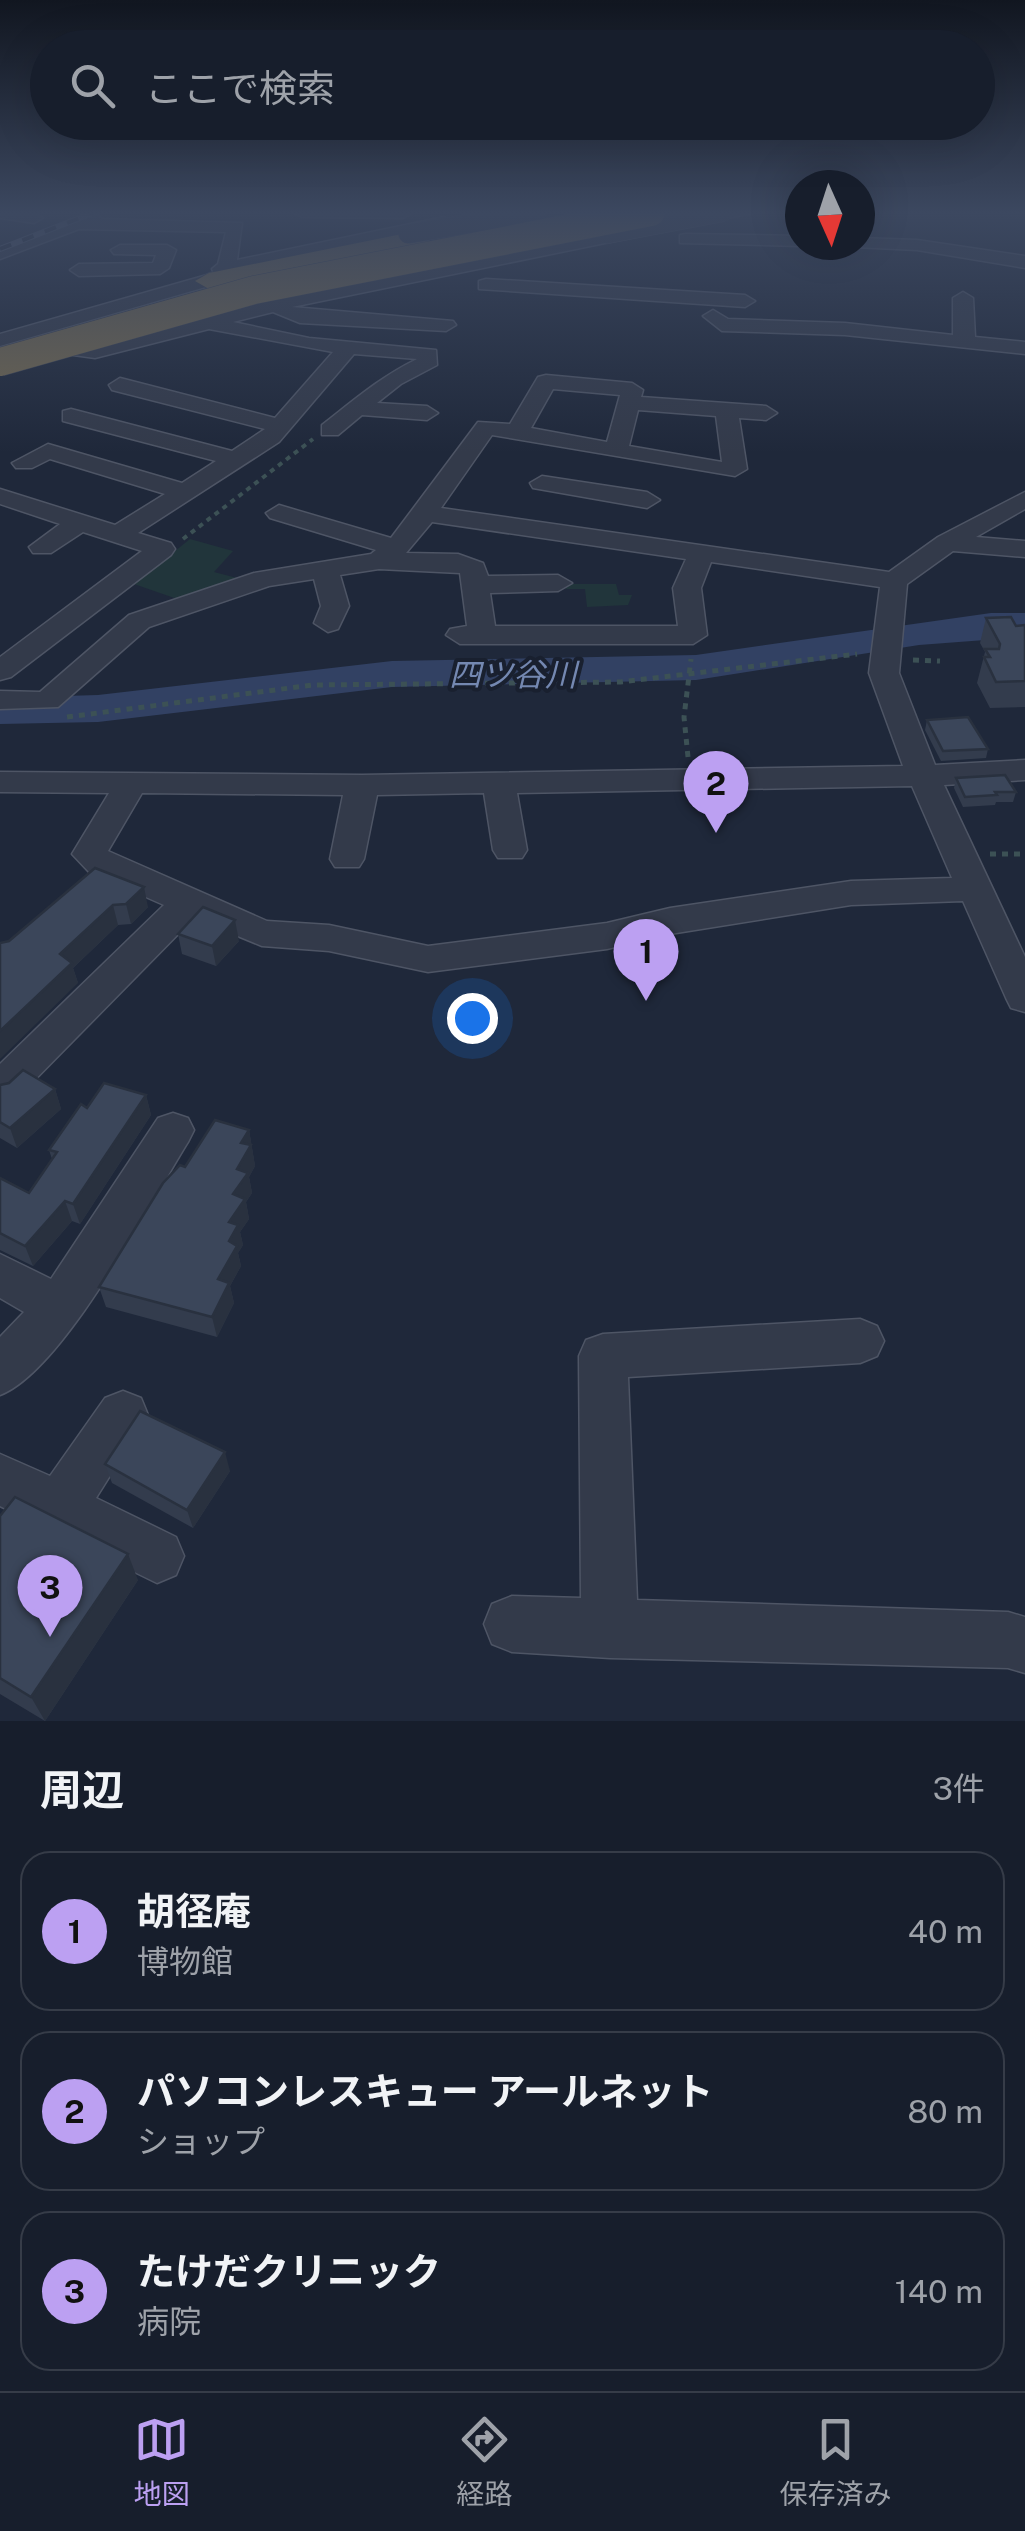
<!DOCTYPE html>
<html lang="ja">
<meta charset="utf-8">
<style>
body{margin:0;font-family:"Public Sans","Noto Sans JP",sans-serif;background:#202734;color:#f1f3f6}
.compass{position:absolute;left:785px;top:170px;width:90px;height:90px;border-radius:50%;background:#171e2c;box-shadow:0 10px 40px #0002;rotate:177deg}
.you{position:absolute;left:472px;top:1018px;width:35px;height:35px;margin:-25px;border:8px solid #fff;border-radius:50%;background:#1a73e8;box-shadow:0 0 0 15px #1a73e833}
.badge{display:grid;place-items:center;width:65px;height:65px;border-radius:50%;background:#bca0f2;color:#111;font-size:32px;font-weight:700}
.pin{position:absolute;translate:-50% -82px;filter:drop-shadow(0 2px 5px #0008)}
.pin::after{content:'';position:absolute;top:52px;width:35px;height:30px;background:inherit;clip-path:polygon(0 0,100% 0,50% 100%)}
.list{margin:0;padding:0;list-style:none}
h2{display:flex;justify-content:space-between;align-items:center;height:130px;margin:0;padding:0 40px;font-size:42px}
h2 small{font-size:32px;font-weight:400;color:#9ea2a9}
.list li{display:grid;grid-template-columns:65px 1fr auto;gap:30px;align-items:center;box-sizing:border-box;height:160px;margin:0 20px 20px;padding:0 20px;border:2px solid #363c48;border-radius:30px}
.list b{display:block;font-size:38px;white-space:nowrap}
.list p{margin:0;font-size:32px;white-space:nowrap;color:#9ea2a9}
.list em{font-size:32px;font-style:normal;color:#9ea2a9}
.icon{flex:none;width:55px;height:55px;fill:none;stroke:currentColor;stroke-width:2;stroke-linecap:round;stroke-linejoin:round}
.map{position:relative;flex:none;width:1025px;height:1721px;overflow:hidden}
.search{position:absolute;background:#171e2c;box-shadow:0 10px 40px #0002;left:30px;right:30px;top:30px;height:110px;display:flex;align-items:center;gap:25px;box-sizing:border-box;padding:0 35px;border-radius:55px;color:#9ea2a9;font-size:38px}
.sheet{height:670px;background:#171e2c}
nav{display:flex;justify-content:space-around;align-items:center;box-sizing:border-box;height:140px;border-top:2px solid #363c48;background:#171e2c;font-size:28px;color:#9ea2a9}
nav a{display:grid;justify-items:center;gap:5px}
nav .on{color:#bca0f2}
.map>svg:first-child{display:block}
.green{fill:#21353b}
.lines{fill:none;stroke-linecap:round;stroke-linejoin:round}
.river{fill:#324163;fill-rule:evenodd}
.minor-casing{stroke:#4e5565;stroke-width:3}
.highway-casing{stroke:#3b4252;stroke-width:2}
.path-far1{stroke:#3c5155;stroke-width:4;stroke-dasharray:5 5;stroke-linecap:butt}
.path{stroke:#3c5155;stroke-width:5;stroke-dasharray:6 6;stroke-linecap:butt}
.minor{fill:#333a4a;fill-rule:evenodd}
.highway{fill:#716750;fill-rule:evenodd}
.rail-casing{stroke:#555e72;stroke-width:6}
.rail{stroke:#19202f;stroke-width:4;stroke-dasharray:12;stroke-linecap:butt}
.minor-bridge-casing{stroke:#4e5565;stroke-width:20;stroke-linecap:butt}
.highway-bridge-casing{stroke:#3b4252;stroke-width:29;stroke-linecap:butt}
.minor-bridge{stroke:#333a4a;stroke-width:19}
.highway-bridge{stroke:#716750;stroke-width:28}
.wall{fill:#333c4d}
.shaded-wall{fill:#29313f}
.building{fill:#3b465a;stroke:#29313f;stroke-width:2.5}
.labels{text-anchor:middle;dominant-baseline:central;stroke-width:8;stroke-linejoin:round;paint-order:stroke}
.water-label{font-size:32px;font-style:italic;fill:#7488b1;stroke:#19202f}
</style>
<div class="map">
<svg width="1025" height="1721" viewBox="0 0 1025 1721">
<rect width="100%" height="100%" fill="#1f283a"/>
<g class="green">
<polygon points="190,539 233,551 214,572 241,579 183,601 134,584"/>
<polygon points="567,584 616,584 619,595 632,595 628,605 587,607 585,589 566,589"/>
</g>
<g class="lines">
<polygon class="river" points="991,613 1025,613 1025,637 919,645 696,680 392,687 98,722 0,724 0,698 98,695 392,661 696,655"/>
<g class="minor-casing">
<g id="minor">
<polygon points="0,212 34,213 43,218 34,223 0,218"/>
<polygon points="95,212 102,219 242,223 237,260 444,217 453,222 252,268 251,274 0,346 0,334 214,273 212,269 218,264 226,232 79,229 0,259 0,248"/>
<polygon points="293,212 411,212 412,213 403,218 302,217"/>
<path d="M 723,212 L 757,212 L 292,307 L 453,321 L 456,325 L 446,331 L 300,323 L 273,312 L 233,322 L 309,338 L 436,350 L 437,365 L 401,384 L 377,403 L 427,406 L 438,413 L 427,420 L 362,415 L 338,435 L 322,435 L 322,425 C 353,401 380,377 417,359 L 354,354 L 279,442 L 138,533 L 171,543 L 175,549 L 171,555 L 11,677 L 0,680 L 0,657 L 142,551 L 83,532 L 51,553 L 33,553 L 29,547 L 60,524 L 0,504 L 0,489 L 115,525 L 165,494 L 50,459 L 32,468 L 16,468 L 12,463 L 48,444 L 182,483 L 216,461 L 63,421 L 63,411 L 71,409 L 232,451 L 265,429 L 112,390 L 109,385 L 120,378 L 275,418 L 333,352 L 209,329 L 95,358 L 59,353 L 59,345 L 95,346 L 292,295 Z"/>
<polygon points="686,234 800,236 800,245 805,245 800,246 680,243 680,235"/>
<polygon points="860,238 917,240 1025,256 1025,268 917,250 854,247 860,245"/>
<polygon points="120,245 167,245 176,250 169,268 160,274 79,276 70,270 79,264 153,263 156,255 114,254 111,250"/>
<polygon points="486,279 745,295 755,301 745,307 479,289 479,281"/>
<polygon points="963,292 973,298 975,337 1025,342 1025,354 845,335 722,331 703,316 713,310 728,319 845,323 953,335 953,298"/>
<path d="M 546,375 L 632,383 L 643,390 L 641,397 L 766,406 L 777,413 L 766,420 L 739,418 L 747,469 L 735,476 L 492,435 L 441,508 L 889,572 L 938,537 L 1025,492 L 1025,509 L 976,537 L 1025,541 L 1025,557 L 953,551 L 907,584 L 899,673 L 935,765 L 1025,760 L 1025,780 L 944,785 L 1025,957 L 1025,1012 L 1011,1008 L 1006,998 L 963,901 L 851,905 L 670,934 L 607,949 L 428,972 L 329,951 L 262,946 L 194,918 L 15,1100 L 0,1105 L 0,1064 L 164,905 L 89,872 L 72,854 L 109,793 L 0,792 L 0,772 L 362,775 L 903,766 L 869,673 L 880,587 L 711,562 L 701,588 L 707,635 L 693,644 L 460,644 L 446,635 L 450,629 L 467,626 L 460,573 L 379,569 L 340,575 L 349,606 L 338,629 L 328,632 L 314,623 L 321,606 L 314,579 L 269,586 L 149,627 L 58,707 L 0,709 L 0,691 L 40,692 L 129,615 L 254,573 L 371,554 L 376,550 L 270,518 L 266,513 L 279,505 L 391,538 L 478,422 L 510,424 L 538,377 ZM 553,389 L 620,395 L 607,442 L 531,428 ZM 638,410 L 716,416 L 722,462 L 629,446 ZM 432,522 L 686,559 L 673,588 L 678,626 L 495,626 L 490,593 L 558,591 L 572,583 L 558,575 L 488,576 L 483,563 L 458,554 L 406,553 ZM 912,786 L 952,878 L 851,881 L 670,908 L 607,923 L 428,946 L 329,925 L 267,921 L 108,851 L 142,793 L 343,795 L 330,859 L 335,867 L 359,867 L 364,859 L 377,795 L 484,793 L 493,850 L 498,858 L 522,858 L 527,850 L 517,793 Z"/>
<polygon points="542,476 647,492 660,500 647,508 533,488 530,483"/>
<path d="M 173,1113 L 188,1118 L 194,1130 L 188,1142 C 150,1203 63,1371 0,1395 L 0,1337 L 24,1312 L 0,1298 L 0,1254 L 51,1279 L 158,1118 Z"/>
<polygon points="860,1319 877,1326 884,1341 877,1356 860,1363 628,1377 637,1600 1008,1612 1025,1617 1025,1673 1008,1668 610,1658 512,1652 492,1644 484,1624 492,1604 512,1596 581,1598 579,1356 586,1340 603,1334"/>
<polygon points="123,1391 141,1398 148,1415 96,1498 176,1537 184,1556 176,1575 157,1583 0,1506 0,1454 50,1476 105,1398"/>
</g>
</g>
<g class="highway-casing">
<polygon id="highway" points="417,231 430,239 426,244 209,289 195,281 209,273"/>
</g>
<polyline class="path-far1" points="183,539 313,439"/>
<g class="path">
<polyline points="913,660 940,661"/>
<polyline points="67,717 313,685 620,682 857,654"/>
<polyline points="688,757 684,717 691,659"/>
<polyline points="990,854 1025,854"/>
</g>
<use href="#minor" class="minor"/>
<use href="#highway" class="highway"/>
<g class="rail-casing">
<polyline id="rail" points="0,249 95,212"/>
</g>
<use href="#rail" class="rail"/>
<g class="minor-bridge-casing">
<g id="minor-bridge">
<polyline points="408,234 538,212"/>
<polyline points="607,234 723,212"/>
</g>
</g>
<g class="highway-bridge-casing">
<polyline id="highway-bridge" points="0,362 254,290 651,212"/>
</g>
<use href="#minor-bridge" class="minor-bridge"/>
<use href="#highway-bridge" class="highway-bridge"/>
</g>
<g class="wall">
<polygon points="986,618 1016,626 1025,625 1025,707 990,708 977,683 985,652 980,643"/>
<polygon points="927,720 988,749 986,758 941,761 925,730"/>
<polygon points="956,778 1016,792 1013,802 996,802 995,805 963,807 954,788"/>
<polygon points="95,868 148,907 131,924 118,925 73,968 78,983 9,941"/>
<polygon points="178,934 239,941 216,966 182,954"/>
<polygon points="0,1085 55,1089 61,1109 17,1148 0,1138"/>
<polygon points="146,1095 151,1115 80,1224 72,1221 33,1266 0,1250 0,1178 29,1193 52,1159 49,1150 87,1108"/>
<polygon points="249,1130 255,1166 249,1177 252,1193 246,1202 249,1219 240,1232 243,1245 238,1253 241,1266 230,1286 234,1303 217,1337 106,1307 99,1287 185,1167"/>
<polygon points="105,1464 230,1471 193,1528 112,1483"/>
<polygon points="0,1516 138,1580 45,1721 0,1694"/>
</g>
<g class="shaded-wall">
<polygon points="144,887 148,907 131,924 126,904"/>
<polygon points="113,905 118,925 73,968 78,983 0,1059 0,1031 60,954"/>
<polygon points="235,920 239,941 216,966 212,946"/>
<polygon points="55,1089 61,1109 17,1148 10,1128"/>
<polygon points="146,1095 151,1115 80,1224 73,1204"/>
<polygon points="249,1130 255,1166 249,1177 252,1193 246,1202 249,1219 240,1232 243,1245 238,1253 241,1266 230,1286 234,1303 217,1337 212,1317 218,1279 229,1241 229,1222 241,1143"/>
<polygon points="65,1201 72,1221 33,1266 25,1246"/>
<polygon points="225,1452 230,1471 193,1528 187,1510"/>
<polygon points="128,1554 138,1580 45,1721 31,1697"/>
</g>
<g class="building">
<polygon points="1011,617 1016,626 1025,625 1025,681 996,682 984,657 990,657 985,649 999,649 1000,644 986,618"/>
<polygon points="968,717 988,749 943,751 927,720"/>
<polygon points="1005,775 1016,792 995,792 997,795 965,797 956,778"/>
<polygon points="95,868 144,887 126,904 113,905 60,954 72,963 0,1031 0,943 9,941"/>
<polygon points="203,907 235,920 212,946 178,934"/>
<polygon points="23,1070 55,1089 10,1128 0,1122 0,1085 9,1083"/>
<polygon points="104,1083 146,1095 73,1204 65,1201 25,1246 0,1233 0,1178 29,1193 57,1152 49,1150 81,1104 87,1108"/>
<polygon points="215,1120 249,1130 241,1143 251,1145 237,1169 248,1173 233,1194 245,1199 229,1222 238,1225 229,1241 237,1246 218,1279 229,1283 212,1317 99,1287 163,1183 180,1165 185,1167"/>
<polygon points="140,1411 225,1452 187,1510 105,1464"/>
<polygon points="15,1497 128,1554 31,1697 0,1678 0,1516"/>
</g>
<linearGradient id="sky" x2="0" y2="1"><stop stop-color="#111620"/><stop offset="0.47" stop-color="#3c4860"/><stop offset="1" stop-color="#3c4860" stop-opacity="0"/></linearGradient>
<rect width="1025" height="453" fill="url(#sky)"/>
<g class="labels">
<g class="water-label">
<text x="513" y="674">四ツ谷川</text>
</g>
</g>
</svg>
<svg class="compass" viewBox="-18 -18 36 36"><path d="M0-13l5 13h-10z" fill="#e53935"/><path d="M0 13l5-13h-10z" fill="#9ea2a9"/></svg>
<div class="you"></div>
<div class="pin badge" style="left:646px;top:1001px">1</div>
<div class="pin badge" style="left:716px;top:833px">2</div>
<div class="pin badge" style="left:50px;top:1637px">3</div>
<div class="search"><svg class="icon" aria-label="search" viewBox="0 0 24 24"><circle cx="10" cy="10" r="6"/><path d="M15 15l6 6"/></svg>ここで検索</div>
</div>
<section class="sheet">
<h2>周辺<small>3件</small></h2>
<ul class="list">
<li><span class="badge">1</span><div><b>胡径庵</b><p>博物館</p></div><em>40 m</em></li>
<li><span class="badge">2</span><div><b>パソコンレスキュー アールネット</b><p>ショップ</p></div><em>80 m</em></li>
<li><span class="badge">3</span><div><b>たけだクリニック</b><p>病院</p></div><em>140 m</em></li>
</ul>
</section>
<nav>
<a class="on"><svg class="icon" aria-label="map" viewBox="0 0 24 24"><path d="M3 6l6-2 6 2 6-2v14l-6 2-6-2-6 2zM9 4v14M15 6v14"/></svg>地図</a>
<a><svg class="icon" aria-label="directions" viewBox="0 0 24 24"><path d="M12 3l9 9-9 9-9-9zM9 14v-3h6M13 9l2 2-2 2"/></svg>経路</a>
<a><svg class="icon" aria-label="saved" viewBox="0 0 24 24"><path d="M7 4h10v16l-5-4-5 4z"/></svg>保存済み</a>
</nav>
